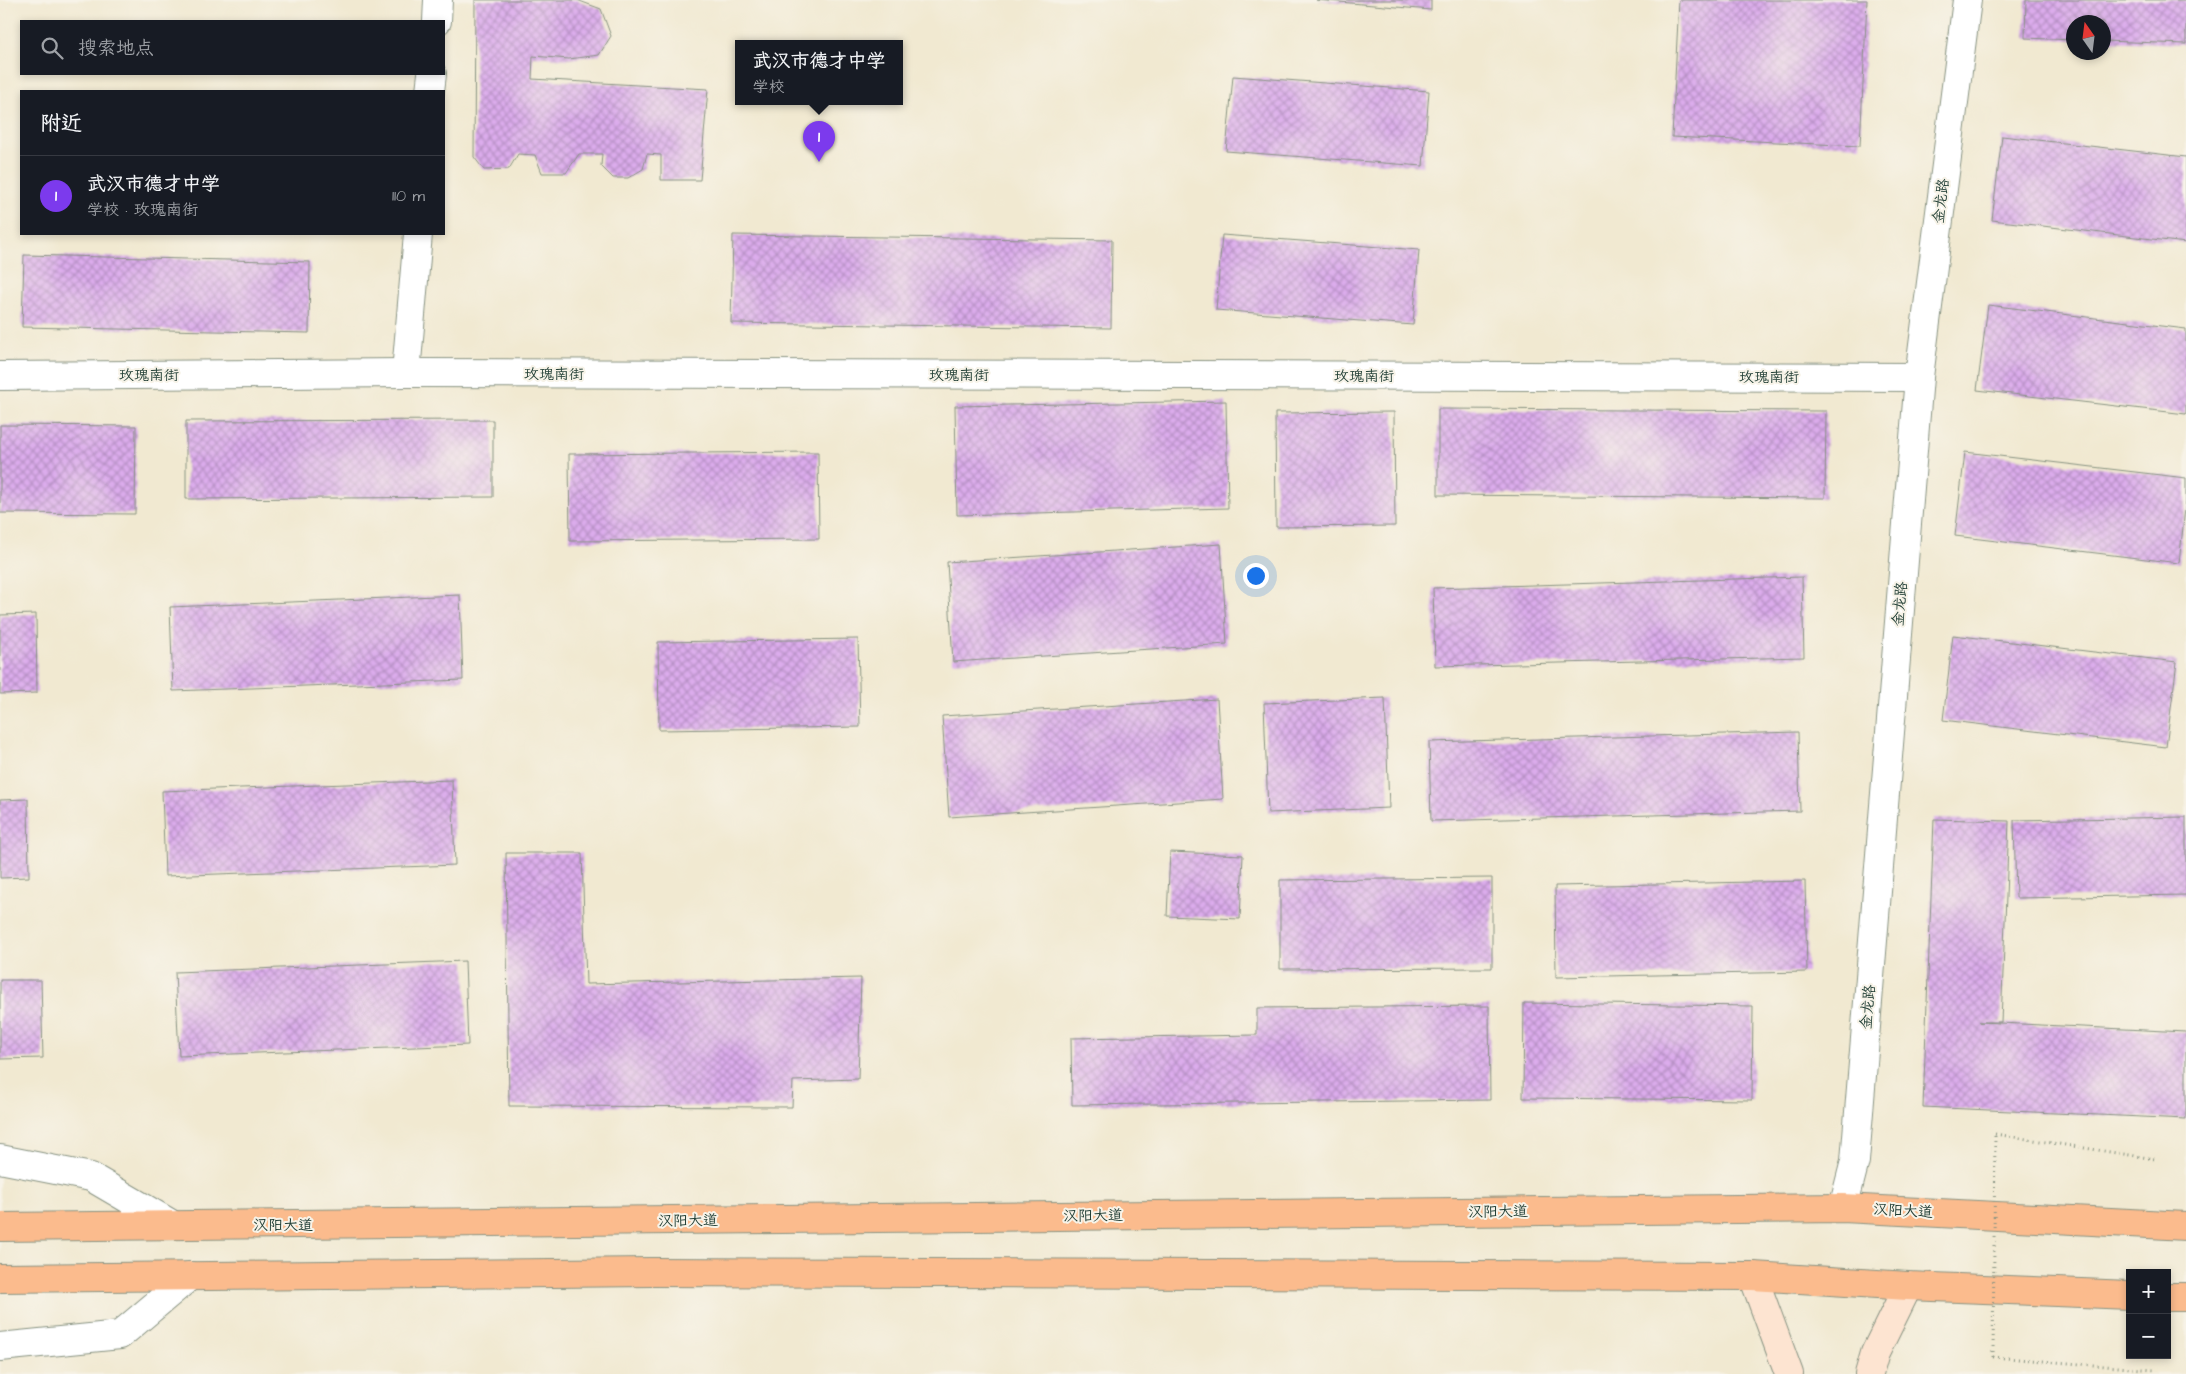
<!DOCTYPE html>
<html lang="zh">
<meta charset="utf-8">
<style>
body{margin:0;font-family:"Architects Daughter","LXGW WenKai TC",sans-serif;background:#242831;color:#f1f3f6}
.controls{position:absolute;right:15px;bottom:15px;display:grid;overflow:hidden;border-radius:0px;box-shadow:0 2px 8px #0003}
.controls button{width:45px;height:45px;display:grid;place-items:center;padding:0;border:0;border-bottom:1px solid #363941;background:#171b24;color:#f1f3f6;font:25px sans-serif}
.compass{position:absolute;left:2066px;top:15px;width:45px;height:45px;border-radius:50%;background:#171b24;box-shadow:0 2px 8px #0003;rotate:346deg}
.you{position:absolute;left:1255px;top:575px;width:18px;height:18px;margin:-12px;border:4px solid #fff;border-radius:50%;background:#1a73e8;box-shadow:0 0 0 8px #1a73e833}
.badge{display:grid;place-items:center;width:32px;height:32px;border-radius:50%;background:#7c3aed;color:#fff;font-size:16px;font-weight:700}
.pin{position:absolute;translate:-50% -41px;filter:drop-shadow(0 1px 2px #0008)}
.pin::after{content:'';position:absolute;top:26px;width:18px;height:15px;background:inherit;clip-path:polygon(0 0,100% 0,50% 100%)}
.popup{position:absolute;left:735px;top:40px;width:168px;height:65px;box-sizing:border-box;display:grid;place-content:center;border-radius:0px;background:#171b24;filter:drop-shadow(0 1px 4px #0005);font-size:16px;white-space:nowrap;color:#9ea1a6}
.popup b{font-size:19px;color:#f1f3f6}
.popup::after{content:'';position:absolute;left:50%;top:100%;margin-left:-10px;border:10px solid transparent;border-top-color:#171b24}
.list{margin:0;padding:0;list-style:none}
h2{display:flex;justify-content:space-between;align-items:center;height:65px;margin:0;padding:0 20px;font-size:21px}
h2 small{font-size:16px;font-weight:400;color:#9ea1a6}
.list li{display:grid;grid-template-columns:32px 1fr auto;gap:15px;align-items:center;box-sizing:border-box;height:80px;padding:0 20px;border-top:1px solid #363941}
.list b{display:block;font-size:19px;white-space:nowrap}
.list p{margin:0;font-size:16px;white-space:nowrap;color:#9ea1a6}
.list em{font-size:16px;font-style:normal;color:#9ea1a6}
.icon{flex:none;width:28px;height:28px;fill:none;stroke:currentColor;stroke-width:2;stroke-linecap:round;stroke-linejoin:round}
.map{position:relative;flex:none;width:2186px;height:1374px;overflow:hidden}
.search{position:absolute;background:#171b24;box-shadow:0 2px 8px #0003;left:20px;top:20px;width:425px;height:55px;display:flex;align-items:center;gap:12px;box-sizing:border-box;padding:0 18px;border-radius:0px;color:#9ea1a6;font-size:19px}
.panel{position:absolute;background:#171b24;box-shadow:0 2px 8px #0003;left:20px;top:90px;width:425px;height:145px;border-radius:0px}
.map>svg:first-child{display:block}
.building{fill:url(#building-cross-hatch)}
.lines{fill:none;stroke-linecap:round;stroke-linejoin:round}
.minor-casing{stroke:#889382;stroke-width:30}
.tertiary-casing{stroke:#889382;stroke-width:30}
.secondary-casing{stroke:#889382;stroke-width:30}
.primary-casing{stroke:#889382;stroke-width:30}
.path{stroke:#889382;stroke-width:3;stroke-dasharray:1 4;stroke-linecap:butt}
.minor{stroke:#fff;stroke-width:28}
.tertiary{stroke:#fff;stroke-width:28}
.secondary{stroke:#fde4d1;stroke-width:28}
.primary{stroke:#fbbb8d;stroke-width:28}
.path-bridge{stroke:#889382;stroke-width:3;stroke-dasharray:1 4;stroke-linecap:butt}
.labels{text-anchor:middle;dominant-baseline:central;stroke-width:4;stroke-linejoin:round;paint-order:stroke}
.street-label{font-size:15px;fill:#1f3d34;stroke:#f7f3e8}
</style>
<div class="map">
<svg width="2186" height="1374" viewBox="0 0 2186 1374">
<defs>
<pattern id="building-cross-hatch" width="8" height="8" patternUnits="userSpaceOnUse" patternTransform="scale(1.25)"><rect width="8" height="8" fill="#dcacec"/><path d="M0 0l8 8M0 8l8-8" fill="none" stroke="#b28dc0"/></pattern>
</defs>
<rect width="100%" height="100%" fill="#f7f3e8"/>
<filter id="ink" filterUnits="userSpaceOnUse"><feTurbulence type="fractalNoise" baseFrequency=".02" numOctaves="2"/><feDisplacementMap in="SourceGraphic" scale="10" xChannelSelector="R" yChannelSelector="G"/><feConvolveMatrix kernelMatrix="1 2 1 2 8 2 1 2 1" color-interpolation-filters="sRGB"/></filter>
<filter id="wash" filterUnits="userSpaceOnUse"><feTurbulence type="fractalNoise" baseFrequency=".0096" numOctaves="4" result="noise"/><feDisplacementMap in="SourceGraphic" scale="20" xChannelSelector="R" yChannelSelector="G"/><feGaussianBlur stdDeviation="1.12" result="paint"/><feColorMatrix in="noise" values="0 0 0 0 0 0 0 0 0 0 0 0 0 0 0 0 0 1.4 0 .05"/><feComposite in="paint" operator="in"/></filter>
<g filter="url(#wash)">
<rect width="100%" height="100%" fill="#f1e9d1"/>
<g id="blocks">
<g class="building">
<polygon points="475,0 577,0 601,9 611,36 599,55 569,59 533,56 532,79 708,89 700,180 661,180 661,155 647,154 643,169 628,178 613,178 601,166 602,154 579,154 566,173 542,173 535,155 518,154 509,169 484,170 474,157"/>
<polygon points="1316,0 1431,0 1431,10"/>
<polygon points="1679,0 1867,0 1860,146 1672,137"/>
<polygon points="2026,0 2186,0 2186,44 2104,41 2104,22 2074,22 2074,40 2025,38"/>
<polygon points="1233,76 1429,91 1423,166 1226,151"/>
<polygon points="2002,136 2186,157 2186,243 1992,220"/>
<polygon points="733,235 1112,240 1111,328 731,323"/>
<polygon points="1222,235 1419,250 1413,325 1216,310"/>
<polygon points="24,255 310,262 309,333 22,327"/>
<polygon points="1988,305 2186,329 2186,414 1977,390"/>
<polygon points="1226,401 1228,508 957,515 955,406"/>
<polygon points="1438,409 1826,411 1825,498 1438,495"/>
<polygon points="1394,412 1395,526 1276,527 1275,413"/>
<polygon points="493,420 493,497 186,499 186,421"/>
<polygon points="0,425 136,426 135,514 0,513"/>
<polygon points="818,452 819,539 570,541 569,454"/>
<polygon points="1965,452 2186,478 2186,500 2179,563 1955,536"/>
<polygon points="1221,544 1227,644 953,662 947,562"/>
<polygon points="1802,577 1804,657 1435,666 1433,588"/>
<polygon points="460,595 463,680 173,691 170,607"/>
<polygon points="36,614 37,693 0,694 0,615"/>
<polygon points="1953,635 2177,662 2166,747 1943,720"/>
<polygon points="858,639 860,727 659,730 658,642"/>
<polygon points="1385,698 1389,808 1268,813 1264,703"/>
<polygon points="1217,699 1223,799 949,817 942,716"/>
<polygon points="1798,732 1800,811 1431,821 1429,742"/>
<polygon points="452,780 455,865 165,876 162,791"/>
<polygon points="28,799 29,877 0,878 0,800"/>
<polygon points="2186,817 2186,895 2016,898 2014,820"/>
<polygon points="1934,819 2009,821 2001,1022 1979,1022 2186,1032 2186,1119 1923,1107"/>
<polygon points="1170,852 1243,855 1240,919 1167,916"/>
<polygon points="506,853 582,853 586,984 861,978 858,1079 793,1081 792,1107 509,1106"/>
<polygon points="1492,878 1492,968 1280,969 1280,880"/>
<polygon points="1805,881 1807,972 1556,977 1555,886"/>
<polygon points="465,961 468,1045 179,1056 175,972"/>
<polygon points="0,980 41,980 43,1058 0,1059"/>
<polygon points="1524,1003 1753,1006 1752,1100 1523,1098"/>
<polygon points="1489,1006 1490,1100 1072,1105 1071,1038 1257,1035 1257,1008"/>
</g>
</g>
</g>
<g filter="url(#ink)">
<use href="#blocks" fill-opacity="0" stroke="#889382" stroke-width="1"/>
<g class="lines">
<g class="minor-casing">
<g id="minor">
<polyline points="437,21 438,0"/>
<polyline points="430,91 432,74"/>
<polyline points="406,373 418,234"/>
<polyline points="0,376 406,373 1919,377"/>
<polyline points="1843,1208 1855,1161 1919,377 1967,0"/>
</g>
</g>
<g class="tertiary-casing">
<g id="tertiary">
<polyline points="0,1159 91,1177 173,1225"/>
<polyline points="0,1347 120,1335 190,1276"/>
</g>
</g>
<g class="secondary-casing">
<g id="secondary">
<polyline points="1753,1276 1789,1374"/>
<polyline points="1869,1374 1875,1353 1908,1286"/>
</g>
</g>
<g class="primary-casing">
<g id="primary">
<polyline points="0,1227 1843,1208 2186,1226"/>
<polyline points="0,1278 652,1272 1753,1276 1908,1286 2130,1295"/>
<polyline points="2167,1297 2186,1297"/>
</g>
</g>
<g class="path">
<polyline points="1995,1134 2155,1159"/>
<polyline points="1993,1357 2155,1370"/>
</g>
<use href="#minor" class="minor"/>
<use href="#tertiary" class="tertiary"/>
<use href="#secondary" class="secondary"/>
<use href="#primary" class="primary"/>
<polyline class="path-bridge" points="1993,1357 1995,1134"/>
</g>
</g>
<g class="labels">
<g class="street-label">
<text transform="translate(1941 201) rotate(-83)">金龙路</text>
<text x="554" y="374">玫瑰南街</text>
<text x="149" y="375">玫瑰南街</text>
<text x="959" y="375">玫瑰南街</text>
<text x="1364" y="376">玫瑰南街</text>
<text x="1769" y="377">玫瑰南街</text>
<text transform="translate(1900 604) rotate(-85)">金龙路</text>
<text transform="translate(1868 1007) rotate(-85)">金龙路</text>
<text transform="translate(1903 1211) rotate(3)">汉阳大道</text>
<text transform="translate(1498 1212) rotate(-1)">汉阳大道</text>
<text transform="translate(1093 1216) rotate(-1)">汉阳大道</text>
<text transform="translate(688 1221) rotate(-1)">汉阳大道</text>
<text x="283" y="1225">汉阳大道</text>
</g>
</g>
</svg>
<div class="controls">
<button>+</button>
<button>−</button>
</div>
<svg class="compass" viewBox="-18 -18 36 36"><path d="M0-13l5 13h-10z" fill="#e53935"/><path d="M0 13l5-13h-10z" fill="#9ea1a6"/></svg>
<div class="you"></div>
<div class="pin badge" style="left:819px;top:162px">1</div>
<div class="popup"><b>武汉市德才中学</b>学校</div>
<div class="search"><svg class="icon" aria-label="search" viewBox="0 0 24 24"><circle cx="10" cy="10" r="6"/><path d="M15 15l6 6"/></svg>搜索地点</div>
<section class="panel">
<h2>附近<small></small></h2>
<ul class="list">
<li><span class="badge">1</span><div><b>武汉市德才中学</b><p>学校 · 玫瑰南街</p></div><em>110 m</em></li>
</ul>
</section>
</div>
